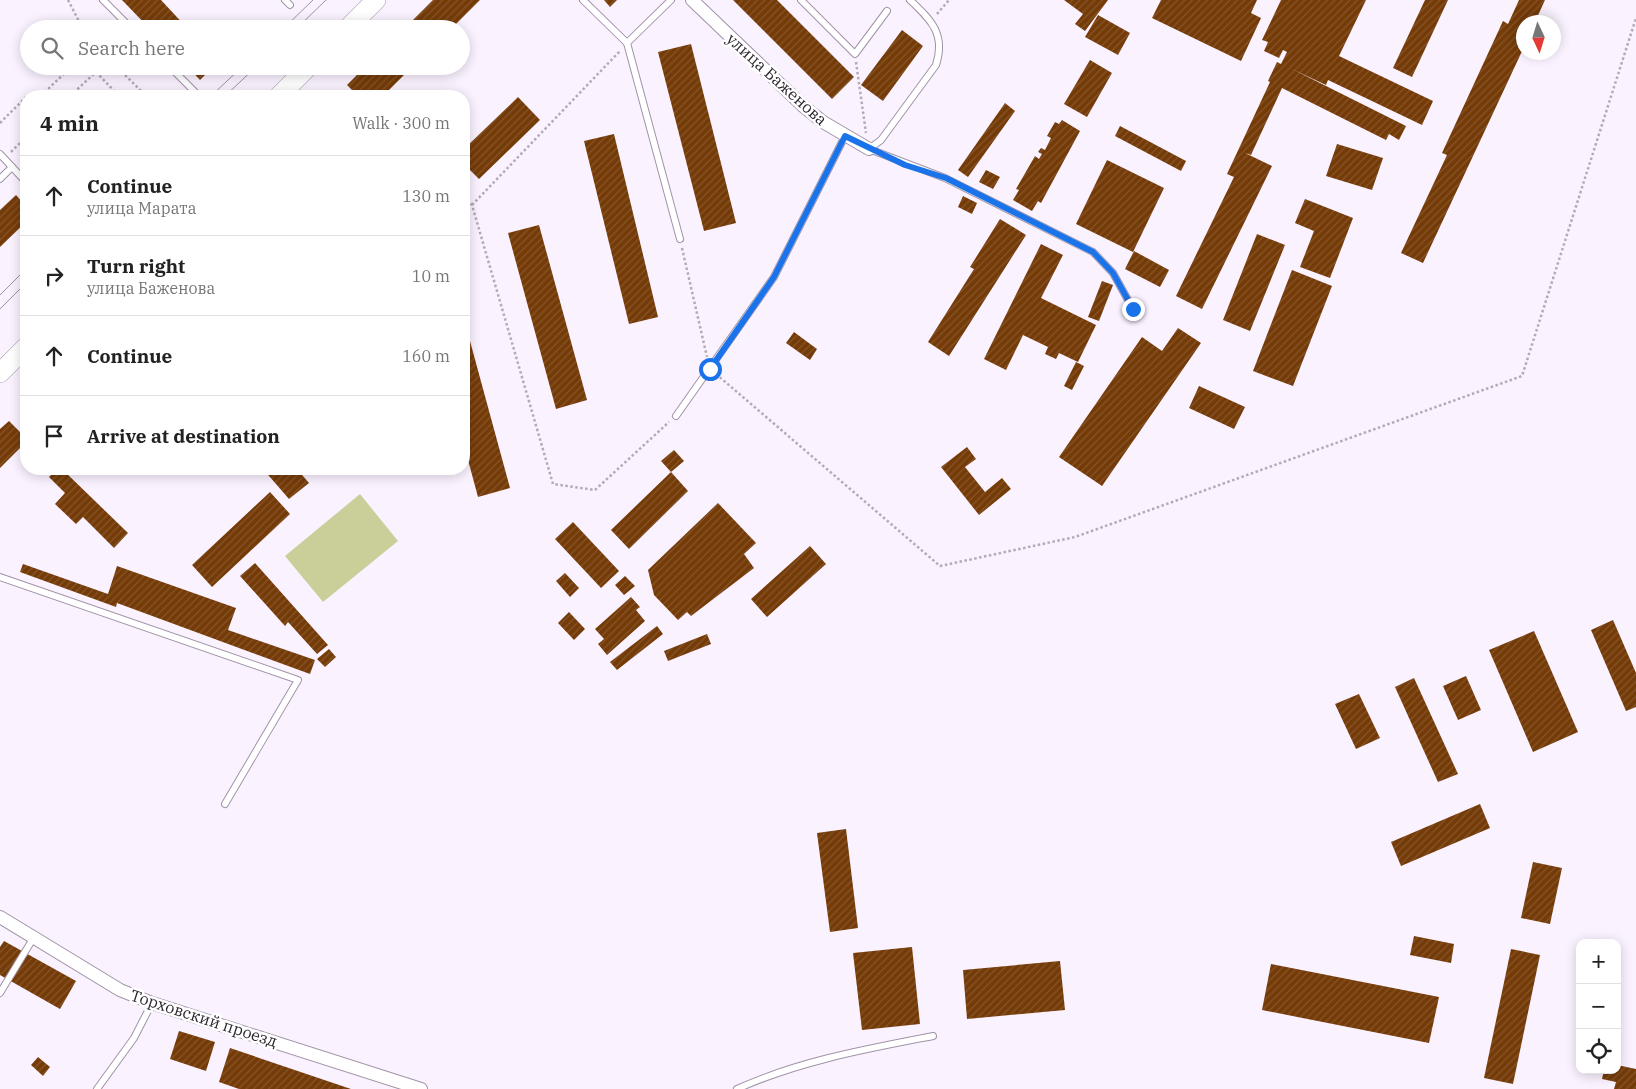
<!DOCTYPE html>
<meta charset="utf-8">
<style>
body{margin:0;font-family:"IBM Plex Serif",serif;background:#f6f6f6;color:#222}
.controls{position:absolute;right:15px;bottom:15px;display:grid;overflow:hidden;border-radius:10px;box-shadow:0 2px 12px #0003}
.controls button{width:45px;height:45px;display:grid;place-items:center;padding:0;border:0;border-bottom:1px solid #e0e0e0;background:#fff;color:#222;font:25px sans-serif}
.compass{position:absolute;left:1516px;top:15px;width:45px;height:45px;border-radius:50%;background:#fff;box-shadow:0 2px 12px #0003;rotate:176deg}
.stop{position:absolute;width:15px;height:15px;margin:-11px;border:4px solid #1a73e8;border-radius:50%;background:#fff}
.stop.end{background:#1a73e8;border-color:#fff;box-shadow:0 1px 5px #0008}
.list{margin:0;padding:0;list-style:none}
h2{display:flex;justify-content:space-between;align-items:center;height:65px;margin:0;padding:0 20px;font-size:21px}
h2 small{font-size:16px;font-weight:400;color:#767676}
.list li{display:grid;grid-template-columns:32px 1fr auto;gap:15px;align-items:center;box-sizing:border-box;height:80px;padding:0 20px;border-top:1px solid #e0e0e0}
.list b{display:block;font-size:19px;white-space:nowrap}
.list p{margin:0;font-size:16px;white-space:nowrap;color:#767676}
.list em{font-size:16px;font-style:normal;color:#767676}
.icon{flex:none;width:28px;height:28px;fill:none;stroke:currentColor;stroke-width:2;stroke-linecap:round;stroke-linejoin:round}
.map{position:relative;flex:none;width:1636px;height:1089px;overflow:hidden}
.search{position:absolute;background:#fff;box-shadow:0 2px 12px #0003;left:20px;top:20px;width:450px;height:55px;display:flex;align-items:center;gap:12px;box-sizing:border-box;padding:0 18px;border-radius:28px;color:#767676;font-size:19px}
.panel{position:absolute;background:#fff;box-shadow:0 2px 12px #0003;left:20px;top:90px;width:450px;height:385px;border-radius:20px}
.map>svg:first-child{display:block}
.pitch{fill:#cacf9a}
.building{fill:url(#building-hatch)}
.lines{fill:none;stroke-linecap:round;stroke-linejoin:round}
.lane-casing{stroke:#a193a7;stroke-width:8}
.street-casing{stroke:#a193a7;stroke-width:14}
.secondary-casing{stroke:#a193a7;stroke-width:20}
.path{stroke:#b2aab5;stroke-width:2.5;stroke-dasharray:2.5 2.5;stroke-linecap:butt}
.lane{stroke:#fff;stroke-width:6}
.street{stroke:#fff;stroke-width:12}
.secondary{stroke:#fff;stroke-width:19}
.tram{stroke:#9c95a0;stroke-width:1}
.route{stroke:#1a73e8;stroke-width:6}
.labels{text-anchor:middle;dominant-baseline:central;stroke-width:5;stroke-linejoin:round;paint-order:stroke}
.street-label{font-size:16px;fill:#2b262e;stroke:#fff}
</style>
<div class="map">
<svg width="1636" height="1089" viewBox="0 0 1636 1089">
<defs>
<pattern id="building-hatch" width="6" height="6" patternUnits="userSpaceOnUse" patternTransform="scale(1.25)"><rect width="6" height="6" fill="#753b07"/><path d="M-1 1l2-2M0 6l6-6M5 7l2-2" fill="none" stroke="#84552c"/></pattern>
</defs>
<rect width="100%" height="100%" fill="#fbf2ff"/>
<polygon class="pitch" points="360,494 398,541 323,602 285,556"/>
<g class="building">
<polygon points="122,0 161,0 188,29 150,29"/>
<polygon points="433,0 480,0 451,29 404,29"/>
<polygon points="604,0 617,0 610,7"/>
<polygon points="733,0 777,0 854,77 832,99"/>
<polygon points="1064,0 1108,0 1085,31 1075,24 1083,14"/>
<polygon points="1161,0 1257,0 1251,13 1261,18 1241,61 1152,18"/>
<polygon points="1281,0 1366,0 1339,56 1433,101 1422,125 1328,80 1326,85 1292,69 1406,126 1399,140 1389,134 1386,140 1282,88 1251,155 1245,153 1272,166 1202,309 1176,296 1234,177 1227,174 1270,82 1268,81 1277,62 1281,64 1287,52 1283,50 1279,58 1264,51 1268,42 1262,40"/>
<polygon points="1425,0 1448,0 1412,77 1393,68"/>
<polygon points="1519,0 1545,0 1535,22 1524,22 1524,47 1423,263 1401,253 1447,155 1442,153 1503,21 1508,24"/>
<polygon points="1098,15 1130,33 1118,55 1085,37"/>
<polygon points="902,30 923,46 883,101 861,85"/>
<polygon points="691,44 736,223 704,231 658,52"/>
<polygon points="1090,60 1112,73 1087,117 1064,104"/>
<polygon points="187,66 214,66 200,80"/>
<polygon points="366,66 413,66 383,96 358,96 347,85"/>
<polygon points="518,97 540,120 479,179 464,164 464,149"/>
<polygon points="1005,103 1015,111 968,177 958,170"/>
<polygon points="1062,120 1080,131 1041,203 1038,201 1032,211 1013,200 1019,190 1016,189 1035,156 1039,159 1042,154 1038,152 1041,148 1045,150 1051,138 1047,136 1055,122 1059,124"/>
<polygon points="1120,126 1186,161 1181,171 1115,136"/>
<polygon points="614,134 658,317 629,324 584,141"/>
<polygon points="1337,144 1383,158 1372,190 1326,176"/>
<polygon points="1107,160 1164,188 1133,252 1076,224"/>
<polygon points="986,170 1000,177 993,189 979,182"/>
<polygon points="16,195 26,206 26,222 0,247 0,210"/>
<polygon points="963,196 977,203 972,214 958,207"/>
<polygon points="1305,199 1353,218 1330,278 1300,267 1314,231 1295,223"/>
<polygon points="1000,219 1026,235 949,356 928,342 974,269 970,267"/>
<polygon points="539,225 587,400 556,409 508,233"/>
<polygon points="1257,234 1285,245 1250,331 1223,320"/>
<polygon points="1041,244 1063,255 1041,298 1096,325 1078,362 1059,353 1056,359 1045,354 1048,347 1023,335 1006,370 984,359"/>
<polygon points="1134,251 1169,270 1160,287 1125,269"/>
<polygon points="1292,270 1332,286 1293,386 1253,371"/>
<polygon points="1102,281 1113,285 1099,321 1088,317"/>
<polygon points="464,319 510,488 478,497 464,445"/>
<polygon points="1178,328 1201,343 1102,486 1059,457 1142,337 1162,351"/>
<polygon points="794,332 817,349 810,360 786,343"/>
<polygon points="1076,362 1084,366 1072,390 1064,386"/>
<polygon points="1199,386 1245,407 1234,429 1189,408"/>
<polygon points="9,421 26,438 26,442 0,468 0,429"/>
<polygon points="967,447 976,459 965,467 985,492 1002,478 1011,489 979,515 941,467"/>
<polygon points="674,450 684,461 671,472 661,461"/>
<polygon points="57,469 62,469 128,533 114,548 83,517 76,524 55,504 65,493 49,477"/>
<polygon points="263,469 297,469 309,483 289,499"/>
<polygon points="671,472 688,491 629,549 611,530"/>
<polygon points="270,492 290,514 212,587 192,565"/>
<polygon points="718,503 756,543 744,554 754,568 691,616 687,612 678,620 654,595 648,570"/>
<polygon points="573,522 619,571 601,588 555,539"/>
<polygon points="810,546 826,564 767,617 751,599"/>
<polygon points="255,563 328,645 317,654 288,622 285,626 240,576"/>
<polygon points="23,564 108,594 117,566 236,608 228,630 315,660 310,674 117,603 116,607 20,572"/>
<polygon points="565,573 579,588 570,597 556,581"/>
<polygon points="625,576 635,586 624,595 615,585"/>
<polygon points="631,597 640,607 636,610 645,621 607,655 598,644 604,639 595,629"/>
<polygon points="569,612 585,629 574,640 558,623"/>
<polygon points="1613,620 1636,673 1636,707 1626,711 1591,630"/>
<polygon points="657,626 663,634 617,670 610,662"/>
<polygon points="1534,631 1578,732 1533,752 1489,650"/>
<polygon points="707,634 711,644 668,661 664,651"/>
<polygon points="329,649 336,657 325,667 317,659"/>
<polygon points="1466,676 1481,710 1458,720 1443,686"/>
<polygon points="1414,678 1458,774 1438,782 1395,687"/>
<polygon points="1359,694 1380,738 1356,749 1335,704"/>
<polygon points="1480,804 1490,828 1401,866 1391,842"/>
<polygon points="846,829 858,928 830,932 817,833"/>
<polygon points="1533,862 1562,868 1550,924 1521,918"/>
<polygon points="1414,936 1454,944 1451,963 1410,955"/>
<polygon points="4,941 76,981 60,1009 0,975 0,947"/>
<polygon points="912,947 920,1024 862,1030 853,953"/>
<polygon points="1511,949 1540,955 1513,1084 1484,1078"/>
<polygon points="1060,961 1065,1010 967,1019 963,970"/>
<polygon points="1271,964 1439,997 1429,1043 1262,1010"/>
<polygon points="179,1031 215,1042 206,1071 170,1059"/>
<polygon points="230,1048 351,1089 239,1089 219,1082"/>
<polygon points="38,1057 50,1067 43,1076 31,1065"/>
<polygon points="1617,1065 1636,1069 1636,1089 1614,1089 1616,1082 1602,1079 1604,1070 1617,1070"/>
</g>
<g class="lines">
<g class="lane-casing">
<g id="lane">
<polyline points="103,0 132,29"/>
<polyline points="285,0 290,5"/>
<polyline points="583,0 627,43 680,239"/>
<polyline points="801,0 855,54 887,11"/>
<path d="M 910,0 C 931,20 946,34 936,65 L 881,140 L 869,149 L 945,178 L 1093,252 L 1113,273 L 1133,309"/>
<polyline points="627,43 671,0"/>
<polyline points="169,66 197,94"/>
<polyline points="0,154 26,182"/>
<polyline points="0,179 12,167"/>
<polyline points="676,416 774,277 845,136"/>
<polyline points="0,577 298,680 225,804"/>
<polyline points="0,993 34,937"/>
<polyline points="97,1089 134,1038 152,1003"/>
<path d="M 737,1089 C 799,1061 866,1049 933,1036"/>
</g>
</g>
<g class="street-casing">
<g id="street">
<polyline points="692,0 803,106 823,122 869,149"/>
<polyline points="0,917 120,990 152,1003 421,1089"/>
</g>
</g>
<g class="secondary-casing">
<g id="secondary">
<polyline points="347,29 376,0"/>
<polyline points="279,96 309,66"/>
<polyline points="0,373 26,347"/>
</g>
</g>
<g class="path">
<polyline points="68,0 83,29"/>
<polyline points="937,14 949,0"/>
<polyline points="856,62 866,133"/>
<polyline points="118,68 146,96"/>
<polyline points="96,72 119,96"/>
<polyline points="30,96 45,92 72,66"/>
<polyline points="70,96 96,72 128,66"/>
<polyline points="0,123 26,97"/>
<polyline points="11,152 26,137"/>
<polyline points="464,196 472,205 553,484 595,490 669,422"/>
<polyline points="472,205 620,51"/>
<polyline points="682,248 707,357"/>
<polyline points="716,374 940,566 1075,537 1522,376 1636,18"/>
</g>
<use href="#lane" class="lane"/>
<use href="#street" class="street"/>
<use href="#secondary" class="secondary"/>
<g class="tram">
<polyline points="283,29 313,0"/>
<polyline points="296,29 326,0"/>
<polyline points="211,96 243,66"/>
<polyline points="225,96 257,66"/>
<polyline points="0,295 26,269"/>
<polyline points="0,309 26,283"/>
</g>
</g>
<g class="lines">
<polyline class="route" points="710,369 774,277 845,136 905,165 946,178 1093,252 1113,273 1133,309"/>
</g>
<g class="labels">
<g class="street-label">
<text transform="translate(777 79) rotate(42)">улица Баженова</text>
<text transform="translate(204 1018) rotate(18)">Торховский проезд</text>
</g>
</g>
</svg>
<div class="controls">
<button>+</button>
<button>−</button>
<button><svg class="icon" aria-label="locate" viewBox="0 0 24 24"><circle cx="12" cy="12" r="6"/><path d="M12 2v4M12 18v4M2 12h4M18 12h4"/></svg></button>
</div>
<svg class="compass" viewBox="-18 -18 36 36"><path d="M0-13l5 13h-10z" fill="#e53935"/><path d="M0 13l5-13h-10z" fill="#767676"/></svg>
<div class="stop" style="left:710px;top:369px"></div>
<div class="stop end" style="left:1133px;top:309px"></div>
<div class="search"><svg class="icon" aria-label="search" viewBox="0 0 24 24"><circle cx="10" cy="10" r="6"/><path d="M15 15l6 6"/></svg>Search here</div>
<section class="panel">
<h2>4 min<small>Walk · 300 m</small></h2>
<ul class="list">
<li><svg class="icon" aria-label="ahead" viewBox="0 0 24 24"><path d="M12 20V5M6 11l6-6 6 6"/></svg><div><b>Continue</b><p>улица Марата</p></div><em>130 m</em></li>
<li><svg class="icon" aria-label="right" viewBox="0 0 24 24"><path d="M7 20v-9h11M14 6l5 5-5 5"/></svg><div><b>Turn right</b><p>улица Баженова</p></div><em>10 m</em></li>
<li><svg class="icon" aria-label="ahead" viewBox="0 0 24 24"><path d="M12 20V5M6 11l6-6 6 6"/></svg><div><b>Continue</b></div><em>160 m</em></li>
<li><svg class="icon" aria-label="arrive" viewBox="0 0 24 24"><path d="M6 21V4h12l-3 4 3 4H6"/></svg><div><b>Arrive at destination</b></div></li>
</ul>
</section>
</div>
